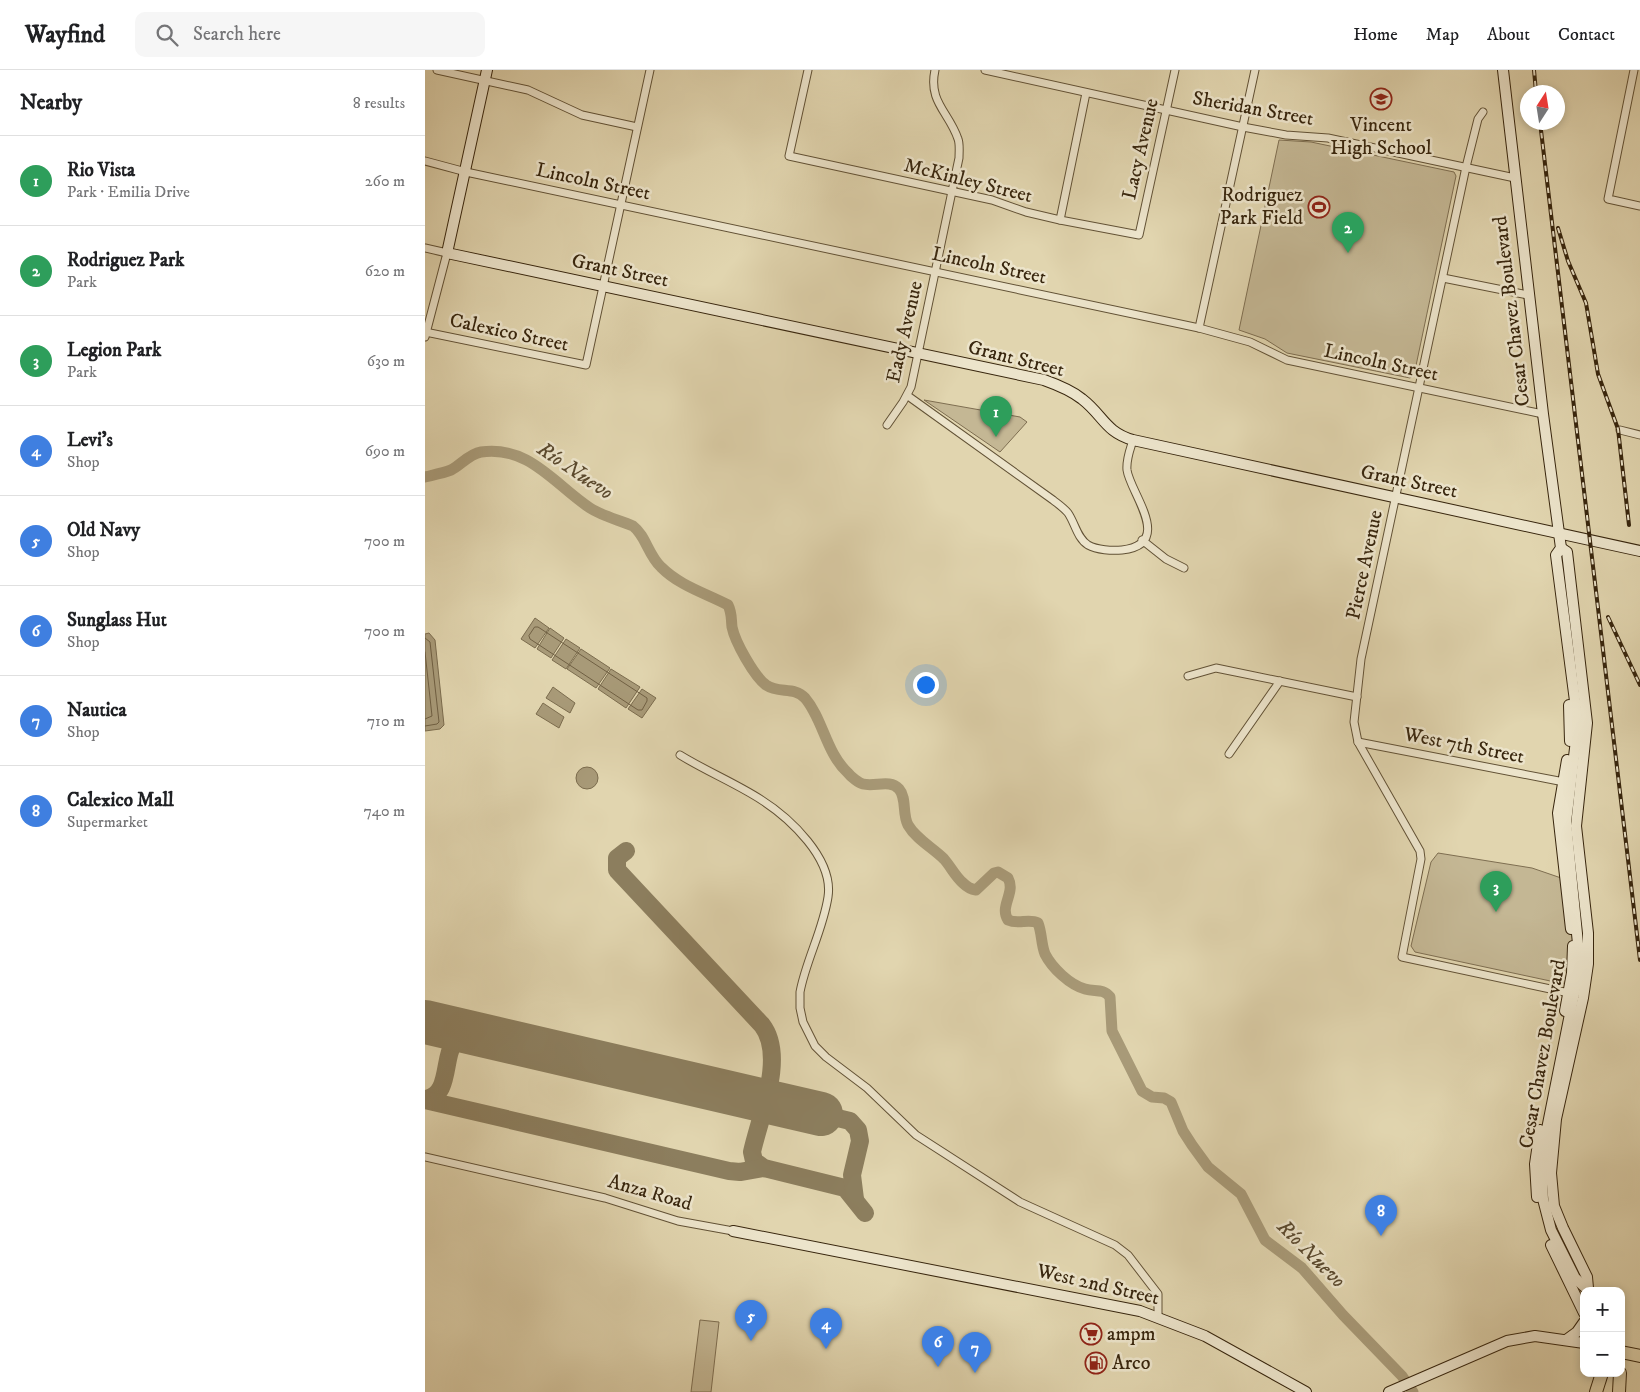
<!DOCTYPE html>
<meta charset="utf-8">
<style>
body{margin:0;font-family:"IM FELL DW Pica",serif;background:#f6f6f6;color:#202124}
.controls{position:absolute;right:15px;bottom:15px;display:grid;overflow:hidden;border-radius:10px;box-shadow:0 2px 8px #0003}
.controls button{width:45px;height:45px;display:grid;place-items:center;padding:0;border:0;border-bottom:1px solid #e0e0e0;background:#fff;color:#202124;font:25px sans-serif}
.compass{position:absolute;left:1095px;top:15px;width:45px;height:45px;border-radius:50%;background:#fff;box-shadow:0 2px 8px #0003;rotate:12deg}
.you{position:absolute;left:500px;top:614px;width:18px;height:18px;margin:-12px;border:4px solid #fff;border-radius:50%;background:#1a73e8;box-shadow:0 0 0 8px #1a73e833}
.badge{display:grid;place-items:center;width:32px;height:32px;border-radius:50%;background:#b45309;color:#fff;font-size:16px;font-weight:700}
.pin{position:absolute;translate:-50% -41px;filter:drop-shadow(0 1px 2px #0008)}
.pin::after{content:'';position:absolute;top:26px;width:18px;height:15px;background:inherit;clip-path:polygon(0 0,100% 0,50% 100%)}
.list{margin:0;padding:0;list-style:none}
h2{display:flex;justify-content:space-between;align-items:center;height:65px;margin:0;padding:0 20px;font-size:21px}
h2 small{font-size:16px;font-weight:400;color:#757577}
.list li{display:grid;grid-template-columns:32px 1fr auto;gap:15px;align-items:center;box-sizing:border-box;height:90px;padding:0 20px;border-top:1px solid #e0e0e0}
.list b{display:block;font-size:19px;white-space:nowrap}
.list p{margin:0;font-size:16px;white-space:nowrap;color:#757577}
.list em{font-size:16px;font-style:normal;color:#757577}
.icon{flex:none;width:28px;height:28px;fill:none;stroke:currentColor;stroke-width:2;stroke-linecap:round;stroke-linejoin:round}
.map{position:relative;flex:none;width:1215px;height:1322px;overflow:hidden}
header{display:flex;align-items:center;gap:30px;box-sizing:border-box;height:70px;padding:0 25px;background:#fff;border-bottom:1px solid #e0e0e0}
header strong{font-size:24px}
nav{display:flex;gap:28px;margin-inline-start:auto;font-size:18px}
.search{width:350px;height:45px;background:#f6f6f6;display:flex;align-items:center;gap:12px;box-sizing:border-box;padding:0 18px;border-radius:10px;color:#757577;font-size:19px}
main{display:flex}
aside{flex:1;background:#fff}
.map>svg:first-child{display:block}
.green{fill:#c4b794;stroke:#7e6e51}
.water{fill:#a89a78;stroke:#7b6c4e}
.lines{fill:none;stroke-linecap:round;stroke-linejoin:round}
.shore{stroke:#706043;stroke-width:1}
.river{stroke:#a89a78;stroke-width:11}
.taxiway{stroke:#8c7e5e;stroke-width:18}
.runway{stroke:#8c7e5e;stroke-width:44}
.street-casing{stroke:#625236;stroke-width:9}
.secondary-casing{stroke:#38260e;stroke-width:12}
.highway-casing{stroke:#38260e;stroke-width:14}
.street{stroke:#ece4cb;stroke-width:7}
.secondary{stroke:#ece4cb;stroke-width:10}
.highway{stroke:#e1d5af;stroke-width:12}
.rail-casing{stroke:#38260e;stroke-width:4}
.rail{stroke:#ece4cb;stroke-width:2;stroke-dasharray:5.5;stroke-linecap:butt}
.labels{text-anchor:middle;dominant-baseline:central;stroke-width:5;stroke-linejoin:round;paint-order:stroke}
.street-label{font-size:20px;fill:#38260e;stroke:#ece4cb}
.poi-label{font-size:20px;fill:#38260e;stroke:#ece4cb;text-anchor:start}
.water-label{font-size:21px;font-style:italic;fill:#5a492e;stroke:#ece4cb}
</style>
<header>
<strong>Wayfind</strong>
<div class="search"><svg class="icon" aria-label="search" viewBox="0 0 24 24"><circle cx="10" cy="10" r="6"/><path d="M15 15l6 6"/></svg>Search here</div>
<nav><a>Home</a><a>Map</a><a>About</a><a>Contact</a></nav>
</header>
<main>
<aside>
<h2>Nearby<small>8 results</small></h2>
<ul class="list">
<li><span class="badge" style="background:#2e9e5b">1</span><div><b>Rio Vista</b><p>Park · Emilia Drive</p></div><em>260 m</em></li>
<li><span class="badge" style="background:#2e9e5b">2</span><div><b>Rodriguez Park</b><p>Park</p></div><em>620 m</em></li>
<li><span class="badge" style="background:#2e9e5b">3</span><div><b>Legion Park</b><p>Park</p></div><em>630 m</em></li>
<li><span class="badge" style="background:#3f7fe0">4</span><div><b>Levi's</b><p>Shop</p></div><em>690 m</em></li>
<li><span class="badge" style="background:#3f7fe0">5</span><div><b>Old Navy</b><p>Shop</p></div><em>700 m</em></li>
<li><span class="badge" style="background:#3f7fe0">6</span><div><b>Sunglass Hut</b><p>Shop</p></div><em>700 m</em></li>
<li><span class="badge" style="background:#3f7fe0">7</span><div><b>Nautica</b><p>Shop</p></div><em>710 m</em></li>
<li><span class="badge" style="background:#3f7fe0">8</span><div><b>Calexico Mall</b><p>Supermarket</p></div><em>740 m</em></li>
</ul>
</aside>
<div class="map">
<svg width="1215" height="1322" viewBox="0 0 1215 1322">
<rect width="100%" height="100%" fill="#e1d5af"/>
<filter id="stains"><feTurbulence type="fractalNoise" baseFrequency=".004" numOctaves="4"/><feColorMatrix values="0 0 0 0 .2 0 0 0 0 .09 0 0 0 0 .02 0 0 0 .5 -.17"/></filter>
<radialGradient id="worn" r=".72"><stop offset=".6" stop-color="#630" stop-opacity="0"/><stop offset="1" stop-color="#630" stop-opacity=".3"/></radialGradient>
<g class="green">
<polygon points="854,70 886,72 1029,102 1031,106 989,305 985,308 862,283 840,269 814,260"/>
<polygon points="499,330 595,347 602,352 575,382"/>
<polygon points="1013,783 1107,798 1142,810 1151,874 1144,915 990,882 986,876 1006,792"/>
<polygon points="275,1250 294,1252 286,1322 266,1322"/>
</g>
<g class="water">
<polygon points="110,548 124,558 110,578 96,569"/>
<polygon points="125,558 139,568 126,588 112,579"/>
<polygon points="4,563 10,570 19,655 15,659 0,661 0,564"/>
<polygon points="141,569 155,578 141,599 127,590"/>
<polygon points="156,579 185,598 171,618 142,599"/>
<polygon points="186,599 215,617 201,638 173,619"/>
<polygon points="128,617 150,633 145,643 121,628"/>
<polygon points="217,619 231,628 217,648 203,639"/>
<polygon points="118,633 139,647 134,658 111,644"/>
<circle cx="162" cy="708" r="11"/>
</g>
<g class="lines">
<g class="shore">
<polygon points="110,557 113,557 222,628 222,631 217,640 213,640 105,569 104,566"/>
<polyline points="0,568 5,572 14,652 12,654 0,656"/>
<polyline points="0,582 7,646 0,649"/>
</g>
<path class="river" d="M 0,407 C 8,405 18,403 26,400 C 36,395 44,384 56,382 C 104,375 130,415 165,438 C 177,446 194,450 208,456 C 221,466 223,485 236,497 C 255,516 280,523 303,535 C 307,543 306,548 307,557 C 310,572 329,606 341,615 C 354,624 369,616 380,628 C 398,649 401,683 423,703 C 426,707 434,713 438,714 C 450,717 465,709 474,719 C 482,728 477,744 483,755 C 491,769 508,778 519,789 C 526,797 530,806 538,813 C 542,817 545,819 551,820 L 569,803 L 573,802 L 583,808 C 591,823 574,836 583,850 C 594,855 603,848 613,853 C 617,863 616,874 620,884 C 627,898 645,915 660,919 C 670,922 678,918 685,927 L 687,961 L 717,1021 L 727,1027 L 739,1028 L 746,1032 L 758,1061 L 767,1075 L 783,1097 L 816,1124 L 840,1170 L 877,1198 L 918,1245 L 977,1306 L 988,1322"/>
<g class="taxiway">
<path d="M 201,781 L 192,788 L 192,800 L 337,955 C 361,986 335,1046 327,1082 L 329,1091 L 339,1098 L 420,1118 L 440,1143"/>
<path d="M 0,952 C 14,956 23,962 26,977"/>
<path d="M 0,1029 C 25,1026 18,991 28,974 L 44,965 L 60,966"/>
<polyline points="0,1030 304,1101 315,1102 339,1098"/>
<polyline points="396,1044 425,1051 433,1060 435,1071 427,1105 430,1129"/>
</g>
<polyline class="runway" points="0,952 396,1044"/>
<g class="street-casing">
<g id="street">
<polyline points="12,0 103,20 157,45 212,57"/>
<polyline points="383,0 364,86 567,130 601,142 635,150 714,165 750,0"/>
<polyline points="560,0 818,57 861,65 903,68 1090,108"/>
<polyline points="1209,0 1183,129 1215,136"/>
<polyline points="1058,42 1053,49 1041,97 936,589 929,652 933,672 995,781 996,789 977,887 1144,923"/>
<polyline points="0,91 41,102 774,258 825,272 862,290 1118,344"/>
<polyline points="635,150 661,23"/>
<polyline points="0,178 22,183 0,267"/>
<polyline points="1018,208 1103,225"/>
<polyline points="774,258 830,0"/>
<polyline points="0,262 161,295 225,0"/>
<path d="M 483,326 L 628,430 C 633,434 639,438 643,443 C 650,453 652,468 663,475 C 672,480 687,481 697,480 C 750,474 705,423 702,400 C 701,389 705,380 708,370"/>
<path d="M 462,355 L 478,332 L 486,317 L 534,88 C 534,82 535,74 533,69 C 524,42 503,32 510,0"/>
<polyline points="1195,360 1215,365"/>
<polyline points="717,470 741,489 759,498"/>
<polyline points="763,606 791,598 932,627"/>
<polyline points="933,672 1139,712"/>
<polyline points="804,684 855,611"/>
<path d="M 255,685 C 281,701 310,713 335,729 C 365,748 409,789 403,827 C 398,860 381,890 375,922 L 375,938 L 378,952 L 390,976 L 401,987 L 442,1018 L 491,1065 L 595,1132 L 690,1175 L 703,1185 L 733,1224 L 733,1246"/>
<polyline points="0,1087 180,1128 253,1151 308,1161"/>
</g>
</g>
<g class="secondary-casing">
<g id="secondary">
<path d="M 62,0 L 22,183 L 619,310 C 633,315 646,320 657,329 C 678,345 680,362 708,370 L 1215,481"/>
<polyline points="1078,0 1118,344 1136,478 1131,485 1153,654 1141,752 1155,894 1121,1064 1117,1109 1118,1129 1126,1160 1150,1208 1164,1221"/>
<polyline points="1136,478 1142,482 1162,653 1151,756 1163,863 1163,894 1158,928 1131,1049 1126,1103 1129,1136 1138,1158 1162,1207 1163,1218"/>
<polyline points="1144,635 1145,671"/>
<polyline points="1142,690 1133,743 1146,859"/>
<polyline points="1140,941 1147,903 1148,876"/>
<polyline points="1112,1127 1110,1094 1115,1060"/>
<polyline points="308,1161 715,1241 780,1266 881,1322"/>
<polyline points="1126,1175 1159,1243"/>
<polyline points="1141,1270 1152,1262 1159,1252"/>
<polyline points="964,1322 1082,1271 1110,1266 1159,1273"/>
</g>
</g>
<g class="highway-casing">
<g id="highway">
<polyline points="1196,1282 1215,1286"/>
<polyline points="1171,1322 1177,1303"/>
<polyline points="1194,1322 1195,1303"/>
</g>
</g>
<use href="#street" class="street"/>
<use href="#secondary" class="secondary"/>
<use href="#highway" class="highway"/>
<g class="rail-casing">
<g id="rail">
<polyline points="1109,0 1111,22"/>
<polyline points="1115,52 1215,890"/>
<polyline points="1133,158 1143,191 1161,233 1173,304 1193,359 1204,455"/>
<polyline points="1183,547 1215,615"/>
</g>
</g>
<use href="#rail" class="rail"/>
</g>
<defs>
<g id="school-ring" transform="scale(1.125)"><circle r="9.5" fill="#ece4cb" stroke="#8f2418" stroke-width="1.5"/><path d="M0-5L7-2L0 1L-7-2ZM-4 1L0 2.5L4 1V4Q0 6-4 4Z" fill="#8f2418"/></g>
<g id="stadium-ring" transform="scale(1.125)"><circle r="9.5" fill="#ece4cb" stroke="#8f2418" stroke-width="1.5"/><path d="M0-5a6.5 5 0 1 0 0 10a6.5 5 0 1 0 0-10ZM-3.5-1.8h7v3.6h-7Z" fill="#8f2418"/></g>
<g id="supermarket-ring" transform="scale(1.125)"><circle r="9.5" fill="#ece4cb" stroke="#8f2418" stroke-width="1.5"/><path d="M-6-5.5h2.5l.6 2H6L4.5 2H-2.5L-4.4-4H-6ZM-1.5 3.2a1.3 1.3 0 1 0 .1 0ZM3 3.2a1.3 1.3 0 1 0 .1 0Z" fill="#8f2418"/></g>
<g id="fuel-ring" transform="scale(1.125)"><circle r="9.5" fill="#ece4cb" stroke="#8f2418" stroke-width="1.5"/><path d="M-5.5-6h7V0h2V4h1.3V-2.5L3-4.5l.8-.8L6-3V5H2.5V1h-1V6h-7ZM-4.2-4.7v3.2H.2V-4.7Z" fill="#8f2418"/></g>
</defs>
<g fill-rule="evenodd">
<use href="#school-ring" x="956" y="29"/>
<use href="#stadium-ring" x="894" y="137"/>
<use href="#supermarket-ring" x="666" y="1264"/>
<use href="#fuel-ring" x="671" y="1293"/>
</g>
<g class="labels">
<g class="street-label">
<text transform="translate(828 39) rotate(10)">Sheridan Street</text>
<text transform="translate(716 79) rotate(-77)">Lacy Avenue</text>
<text transform="translate(543 111) rotate(14)">McKinley Street</text>
<text transform="translate(168 112) rotate(12)">Lincoln Street</text>
<text transform="translate(564 196) rotate(12)">Lincoln Street</text>
<text transform="translate(195 201) rotate(12)">Grant Street</text>
<text transform="translate(1087 241) rotate(-97)">Cesar Chavez Boulevard</text>
<text transform="translate(480 262) rotate(-77)">Eady Avenue</text>
<text transform="translate(84 263) rotate(12)">Calexico Street</text>
<text transform="translate(591 289) rotate(14)">Grant Street</text>
<text transform="translate(956 293) rotate(12)">Lincoln Street</text>
<text transform="translate(984 412) rotate(12)">Grant Street</text>
<text transform="translate(940 495) rotate(-78)">Pierce Avenue</text>
<text transform="translate(1039 676) rotate(11)">West 7th Street</text>
<text transform="translate(1118 984) rotate(-80)">Cesar Chavez Boulevard</text>
<text transform="translate(225 1123) rotate(16)">Anza Road</text>
<text transform="translate(673 1215) rotate(13)">West 2nd Street</text>
</g>
<g class="poi-label">
<text x="956" y="55" text-anchor="middle">Vincent<tspan x="956" dy="23">High School</tspan></text>
<text x="878" y="125" text-anchor="end">Rodriguez<tspan x="878" dy="23">Park Field</tspan></text>
<text x="682" y="1264">ampm</text>
<text x="687" y="1293">Arco</text>
</g>
<g class="water-label">
<text transform="translate(150 401) rotate(34)">Río Nuevo</text>
<text transform="translate(886 1184) rotate(45)">Río Nuevo</text>
</g>
</g>
<rect width="100%" height="100%" filter="url(#stains)"/>
<rect width="100%" height="100%" fill="url(#worn)"/>
</svg>
<div class="controls">
<button>+</button>
<button>−</button>
</div>
<svg class="compass" viewBox="-18 -18 36 36"><path d="M0-13l5 13h-10z" fill="#e53935"/><path d="M0 13l5-13h-10z" fill="#757577"/></svg>
<div class="you"></div>
<div class="pin badge" style="left:571px;top:367px;background:#2e9e5b">1</div>
<div class="pin badge" style="left:923px;top:183px;background:#2e9e5b">2</div>
<div class="pin badge" style="left:1071px;top:842px;background:#2e9e5b">3</div>
<div class="pin badge" style="left:401px;top:1279px;background:#3f7fe0">4</div>
<div class="pin badge" style="left:326px;top:1271px;background:#3f7fe0">5</div>
<div class="pin badge" style="left:513px;top:1297px;background:#3f7fe0">6</div>
<div class="pin badge" style="left:550px;top:1303px;background:#3f7fe0">7</div>
<div class="pin badge" style="left:956px;top:1166px;background:#3f7fe0">8</div>
</div>
</main>
